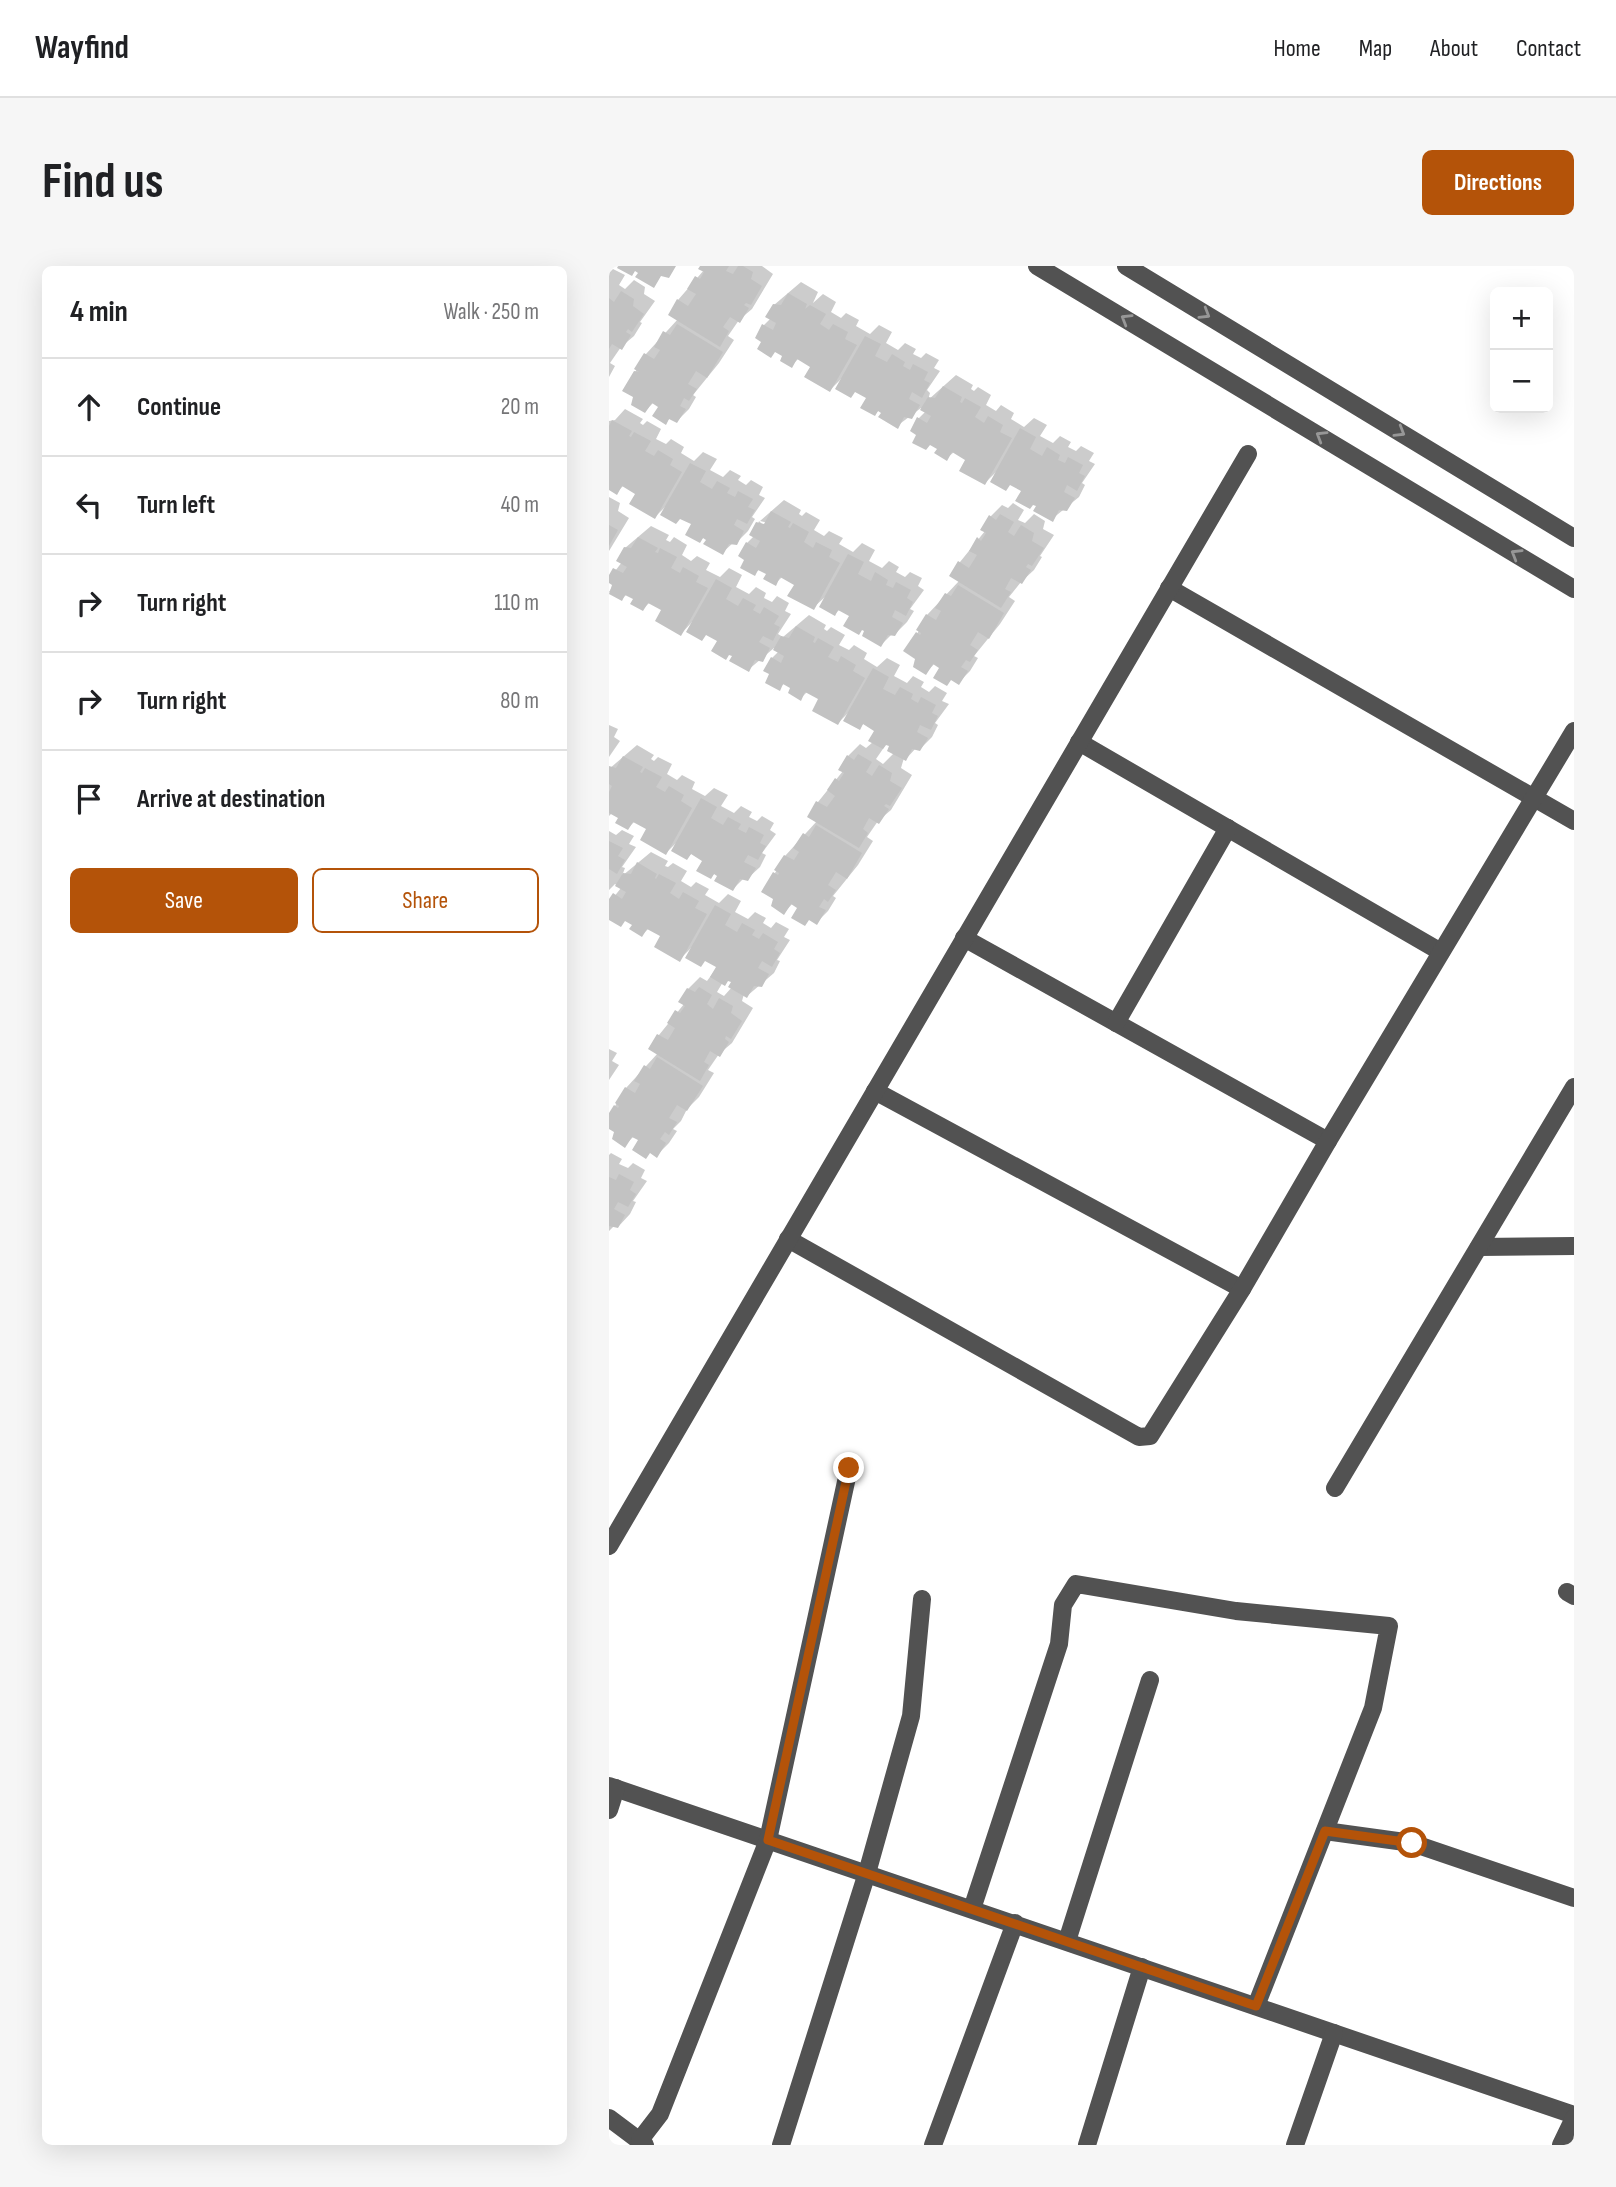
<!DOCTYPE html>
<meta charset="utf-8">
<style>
body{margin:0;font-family:"Sofia Sans Condensed",sans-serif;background:#f6f6f6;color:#202124}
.controls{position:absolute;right:21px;top:21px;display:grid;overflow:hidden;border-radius:10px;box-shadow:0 7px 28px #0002}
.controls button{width:63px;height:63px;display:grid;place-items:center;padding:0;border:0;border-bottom:2px solid #e0e0e0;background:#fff;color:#202124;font:35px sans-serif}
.stop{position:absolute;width:21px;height:21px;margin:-16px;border:5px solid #b45309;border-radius:50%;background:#fff}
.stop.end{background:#b45309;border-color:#fff;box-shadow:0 2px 7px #0008}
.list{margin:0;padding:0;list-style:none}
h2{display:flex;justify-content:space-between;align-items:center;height:91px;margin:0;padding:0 28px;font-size:30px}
h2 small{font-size:23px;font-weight:400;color:#757577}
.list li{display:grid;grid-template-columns:46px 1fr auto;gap:21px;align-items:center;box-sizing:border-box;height:98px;padding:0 28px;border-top:2px solid #e0e0e0}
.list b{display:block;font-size:26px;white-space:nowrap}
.list em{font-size:23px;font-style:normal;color:#757577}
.actions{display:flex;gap:14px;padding:21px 28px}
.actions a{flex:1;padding:16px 0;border:2px solid #b45309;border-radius:10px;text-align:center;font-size:24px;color:#b45309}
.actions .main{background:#b45309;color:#fff}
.icon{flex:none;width:38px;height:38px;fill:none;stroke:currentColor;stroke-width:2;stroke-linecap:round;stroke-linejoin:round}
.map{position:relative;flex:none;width:965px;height:1879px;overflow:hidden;border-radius:10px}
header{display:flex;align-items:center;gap:42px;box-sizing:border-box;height:98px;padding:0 35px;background:#fff;border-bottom:2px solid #e0e0e0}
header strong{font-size:33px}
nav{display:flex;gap:38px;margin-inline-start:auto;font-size:24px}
.intro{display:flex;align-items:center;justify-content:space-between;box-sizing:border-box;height:168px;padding:0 42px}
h1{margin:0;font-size:49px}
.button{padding:18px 32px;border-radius:10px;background:#b45309;color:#fff;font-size:24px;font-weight:700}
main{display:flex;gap:42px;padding:0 42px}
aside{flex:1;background:#fff;border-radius:10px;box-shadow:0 7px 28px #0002}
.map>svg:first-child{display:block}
.shadow{fill:#0003;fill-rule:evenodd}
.building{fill:#c2c2c2}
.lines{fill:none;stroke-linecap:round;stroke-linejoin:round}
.minor{stroke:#525252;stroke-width:18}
.oneway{stroke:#979797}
.route{stroke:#b45309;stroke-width:9}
</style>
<header>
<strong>Wayfind</strong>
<nav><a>Home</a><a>Map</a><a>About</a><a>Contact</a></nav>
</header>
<div class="intro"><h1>Find us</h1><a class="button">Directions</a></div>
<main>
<aside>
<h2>4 min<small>Walk · 250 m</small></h2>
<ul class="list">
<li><svg class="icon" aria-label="ahead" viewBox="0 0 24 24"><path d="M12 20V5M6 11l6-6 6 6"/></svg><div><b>Continue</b></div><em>20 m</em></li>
<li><svg class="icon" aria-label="left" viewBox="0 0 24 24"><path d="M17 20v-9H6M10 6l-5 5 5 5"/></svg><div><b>Turn left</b></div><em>40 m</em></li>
<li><svg class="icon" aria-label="right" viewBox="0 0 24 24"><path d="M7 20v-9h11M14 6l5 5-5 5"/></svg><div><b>Turn right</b></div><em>110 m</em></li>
<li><svg class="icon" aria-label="right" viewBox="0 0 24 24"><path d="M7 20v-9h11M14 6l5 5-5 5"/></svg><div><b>Turn right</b></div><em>80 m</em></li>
<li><svg class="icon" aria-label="arrive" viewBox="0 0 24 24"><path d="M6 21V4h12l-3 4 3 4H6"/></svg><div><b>Arrive at destination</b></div></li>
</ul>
<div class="actions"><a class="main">Save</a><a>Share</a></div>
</aside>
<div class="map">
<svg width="965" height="1879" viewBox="0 0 965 1879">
<rect width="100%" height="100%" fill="#fff"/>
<g class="shadow">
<polygon points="93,0 153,0 164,8 143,43 130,54 119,70 125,74 110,97 84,129 87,131 80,143 68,155 62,151 56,157 52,140 45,136 36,145 26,106 37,88 69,53 69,34 95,4"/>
<polygon points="4,3 16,9 10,19 16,23 25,14 36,21 35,28 46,35 31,56 33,57 25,70 12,81 1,97 6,100 0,111 0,7"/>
<polygon points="192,16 209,26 204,37 214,28 227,36 222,46 232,52 237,47 250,54 247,60 261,68 270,59 283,66 277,77 289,84 296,77 307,83 304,88 312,92 317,87 330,94 325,102 331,105 318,124 321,127 319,134 347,109 364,119 362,123 365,125 369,121 382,129 377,139 387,145 392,139 405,147 402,153 415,161 425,152 438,159 431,170 444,177 451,170 462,176 459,181 467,185 472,180 485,187 480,195 486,198 473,217 476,219 470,231 443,253 415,224 388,205 376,217 358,193 345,186 338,192 331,182 309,168 310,152 317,145 312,142 288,160 270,144 266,148 260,131 233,112 221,124 204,100 190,92 183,99 176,89 154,75 155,59 162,52 165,39"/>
<polygon points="16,143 34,153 31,157 34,159 38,155 52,163 47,173 57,178 62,173 75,181 72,187 85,195 94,186 108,193 101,204 114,211 121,204 132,210 129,214 137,219 142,214 154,221 150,229 156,232 143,251 146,253 139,265 127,277 124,277 113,287 95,271 91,275 84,258 58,239 46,251 28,227 15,219 8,226 0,222 0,155 6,154"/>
<polygon points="0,231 11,237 9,245 20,252 0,285"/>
<polygon points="175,234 192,244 190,248 193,250 197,246 211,254 205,264 215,270 220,265 234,272 230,278 244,286 253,277 266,284 260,295 273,302 280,295 290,301 287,306 296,311 301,306 313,312 309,320 315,324 301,343 305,345 298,356 286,368 283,368 272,379 243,349 231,343 226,348 216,331 204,342 187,318 173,311 166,318 159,307 151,303 145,308 138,293 138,277 145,270 150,255 154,259 164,258 151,255"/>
<polygon points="404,237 415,244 409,254 416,257 425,248 436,255 434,263 445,269 431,290 433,291 425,304 412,316 400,331 406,335 391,358 365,390 369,392 361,405 349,417 326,397 317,407 308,368 318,349 350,315 342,310 351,296 376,265 381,251 393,239 399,242"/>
<path d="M 42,260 L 60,269 L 57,274 L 61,276 L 65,271 L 78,279 L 73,289 L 82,295 L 88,290 L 101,297 L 97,304 L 111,311 L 120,302 L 133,309 L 127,321 L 140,328 L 147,321 L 157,327 L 155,332 L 163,336 L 168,330 L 180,337 L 176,345 L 182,348 L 169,368 L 174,371 L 200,349 L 217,359 L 215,363 L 218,365 L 222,361 L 236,369 L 230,379 L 240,384 L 245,379 L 258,387 L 255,393 L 268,401 L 278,392 L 291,399 L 285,410 L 298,417 L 304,410 L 315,416 L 312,421 L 320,426 L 326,420 L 338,427 L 333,435 L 340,438 L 326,457 L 329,459 L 323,471 L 311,483 L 307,482 L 297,493 L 295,492 L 292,502 L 303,509 L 282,544 L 269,555 L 258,571 L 264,575 L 249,599 L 224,630 L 227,632 L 219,645 L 207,657 L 184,637 L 175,647 L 166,607 L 176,590 L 208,555 L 209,536 L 234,505 L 239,490 L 251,478 L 257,482 L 264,476 L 268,464 L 255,457 L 250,462 L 241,445 L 229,457 L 212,433 L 199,425 L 191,433 L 184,422 L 176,417 L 170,422 L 162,407 L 163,392 L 170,385 L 165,382 L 139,404 L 110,374 L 83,356 L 72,368 L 54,343 L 41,336 L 34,343 L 27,332 L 18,328 L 13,333 L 0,326 L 5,318 L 0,313 L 13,296 L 16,282 ZM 278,477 L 282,480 L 285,487 L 274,498 L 267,493 Z"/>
<polygon points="0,459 9,463 5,471 11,475 0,491"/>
<polygon points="28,479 45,489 42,493 45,495 49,491 63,498 58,508 68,514 73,509 86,516 83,523 96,530 105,522 119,529 112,540 125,547 132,540 143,546 140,551 148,555 153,550 165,557 161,564 167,568 153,587 157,589 151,601 138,613 135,612 124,623 106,607 102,611 95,594 83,587 78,592 69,575 57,587 39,563 26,555 19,562 11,552 3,547 0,550 0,503"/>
<path d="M 13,564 L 25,570 L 20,578 L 27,581 L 13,601 L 16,602 L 13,610 L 42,586 L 59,595 L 56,600 L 59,601 L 64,597 L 78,605 L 72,615 L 82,621 L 87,616 L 100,623 L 96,629 L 110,637 L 119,628 L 132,635 L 126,646 L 139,653 L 146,646 L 157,652 L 154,657 L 162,662 L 167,656 L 180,663 L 175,671 L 181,674 L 168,694 L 171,695 L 165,707 L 138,730 L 135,728 L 133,735 L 144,742 L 123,777 L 110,788 L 99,804 L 105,807 L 90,831 L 78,843 L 72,855 L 64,863 L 68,865 L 60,877 L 48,889 L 25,870 L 16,879 L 7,865 L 0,861 L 0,850 L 17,822 L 49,787 L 41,783 L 50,769 L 75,738 L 79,723 L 91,711 L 98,715 L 109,700 L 83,681 L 71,693 L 54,669 L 40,662 L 33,669 L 25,658 L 17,654 L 0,652 L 0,637 L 12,622 L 6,618 L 0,624 L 0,565 L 7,569 ZM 120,713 L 124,716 L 123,721 L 115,730 L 108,726 L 114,716 Z"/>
<polygon points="0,783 8,787 3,795 10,799 0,814"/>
<polygon points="2,887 13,893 10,898 19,902 24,897 36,904 32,912 38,915 24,935 27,936 21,948 9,961 5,960 0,965 0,889"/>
</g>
<g class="building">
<polygon points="9,0 67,0 60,12 52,10 45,22 26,11 29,7 26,5 23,10 8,2"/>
<polygon points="91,0 120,0 117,5 124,8 129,0 134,0 144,6 142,13 153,20 142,39 137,37 135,39 140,42 131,57 121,51 114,61 120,65 111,81 59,49 68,33 79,40 87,28 78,23 86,10 91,13 95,6 89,3"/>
<polygon points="12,25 25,33 24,40 35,48 23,66 19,63 17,66 22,69 13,84 3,78 0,83 0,32 5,36"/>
<polygon points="179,27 198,38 196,43 201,39 217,48 211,58 220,64 224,58 239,66 236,73 248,79 221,126 195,111 201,101 188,93 183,102 171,95 173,90 166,86 162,92 148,83 152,76 146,72 153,58 164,64 167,57 156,51 164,38 172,39"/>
<polygon points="68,58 114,86 98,112 87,105 79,118 88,123 80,135 75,132 71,140 77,143 68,157 60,153 57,159 43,150 49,141 43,137 36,147 22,139 24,131 13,125 25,105 30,106 25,103 35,87 45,93 51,84 45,81 54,65 61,69"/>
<polygon points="256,70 272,78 266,90 278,96 283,88 296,96 294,100 301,104 304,98 319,106 315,114 321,117 313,132 303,126 300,133 311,139 303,153 295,151 289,163 269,151 272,147 269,145 266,150 251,142 257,132 246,126 242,132 226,123"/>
<polygon points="334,120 353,131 351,136 353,137 356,132 372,141 366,151 375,157 379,150 394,159 391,166 403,172 376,219 350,205 356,194 343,186 338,195 325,187 328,183 321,179 317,184 303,177 307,169 301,165 308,151 318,157 322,150 311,144 319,131 326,132"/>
<polygon points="3,154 23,165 20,170 22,171 25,166 42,175 36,185 45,190 49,184 64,193 61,199 73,206 46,253 20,238 26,228 13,220 8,229 0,224 0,160"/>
<polygon points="411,162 427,171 421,183 433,190 438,181 451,189 449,194 456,197 459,191 474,199 470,207 476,210 468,225 458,219 455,226 466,232 458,245 450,244 444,256 424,245 427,240 424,239 421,243 406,235 412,225 401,219 397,225 381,216"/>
<polygon points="81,197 97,205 91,216 103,223 108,215 121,222 118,227 126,231 129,225 144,233 139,241 146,244 138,258 128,253 125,259 135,265 128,279 120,278 114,289 94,278 97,274 94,272 91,277 76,269 82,258 71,253 67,258 51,249"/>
<polygon points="162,245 182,256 179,261 181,262 184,257 200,266 195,276 204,282 207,276 223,284 220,291 231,297 205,344 178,330 185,319 171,311 167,320 154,313 157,308 149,304 146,310 131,302 135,294 129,290 137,276 147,282 151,275 140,269 147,256 155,258"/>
<polygon points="391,248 405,256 399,266 405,270 412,259 425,267 423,275 435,282 423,300 419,298 417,301 422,304 413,318 402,312 396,323 402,326 392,342 340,310 349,295 360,302 368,289 360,285 368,271 372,275 377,267 371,264 380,249 387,254"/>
<polygon points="0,259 9,264 0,280"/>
<polygon points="29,271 49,282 46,286 49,287 51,282 68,291 62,302 71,307 74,301 90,310 87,316 99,322 72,370 46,355 52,344 39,337 34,345 21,338 24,333 16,329 13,335 0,328 3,319 0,317 0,309 4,302 14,307 18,301 7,295 15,281 22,282"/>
<polygon points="239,288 255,296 249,308 262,315 266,306 279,314 277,319 284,322 287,316 302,324 298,332 304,336 297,350 286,344 283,351 294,357 286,370 279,369 272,381 253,370 255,365 253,364 250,369 234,360 240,350 229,344 226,350 210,341"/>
<polygon points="107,313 123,322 117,333 129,340 134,332 147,339 144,344 151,348 155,341 170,350 165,358 171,361 164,375 154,370 150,376 161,382 154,396 146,394 140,406 120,395 123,390 120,389 117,394 102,385 108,375 97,369 93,375 77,366"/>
<polygon points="349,319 395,347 380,373 369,366 361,379 369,384 361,396 357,394 352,401 359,405 350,419 342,414 338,420 324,412 330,402 324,398 317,409 304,401 306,393 294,385 307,366 311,369 312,367 307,364 317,348 327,354 332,345 326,342 336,327 342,330"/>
<polygon points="187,360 206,371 204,376 206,377 209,372 225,381 219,391 229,396 232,390 247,399 244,405 256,412 229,459 203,445 209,433 196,426 192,435 179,427 181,422 174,418 171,425 156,417 160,408 154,405 162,391 172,397 175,390 164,384 172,370 180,372"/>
<polygon points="264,402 280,411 274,423 286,429 291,421 304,428 302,433 309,437 312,431 327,439 323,447 329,450 322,464 311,459 308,466 319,472 311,485 303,483 297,495 278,485 280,480 277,479 274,483 259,475 265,465 254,458 251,464 234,455"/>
<polygon points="249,488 263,496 257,506 263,510 270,499 283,507 281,515 293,522 281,540 277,538 275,540 280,543 270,558 260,552 254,563 259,567 250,582 198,551 207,535 218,541 226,530 218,524 226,512 230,515 235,507 229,504 238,489 245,494"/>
<polygon points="14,490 34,501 31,506 33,507 36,502 53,511 47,521 56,526 60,520 75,529 72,535 83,542 57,589 31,574 37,563 24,556 19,564 6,557 9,552 0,547 0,526 3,520 0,518 0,500 7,502"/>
<polygon points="92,532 108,541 102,552 114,559 119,551 132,558 129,563 137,567 140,561 155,569 151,577 157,580 149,594 139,589 135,596 147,602 139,615 131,613 124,625 105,615 108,610 105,608 102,613 87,605 93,595 82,588 78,594 62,585"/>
<polygon points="207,559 253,587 238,613 227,606 219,619 227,624 219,636 215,633 210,641 217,644 208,659 200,654 196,660 182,652 188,642 182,638 175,649 162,640 164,633 152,626 164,606 169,609 170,607 165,604 175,589 185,594 190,586 184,582 194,567 200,571"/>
<polygon points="0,575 14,582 9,590 16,594 8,608 0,603"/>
<polygon points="28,596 48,608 46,612 47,613 50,608 67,617 61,627 70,633 74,626 90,635 86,642 98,648 71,696 45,681 51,670 38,663 33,671 20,663 23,659 16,655 12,661 0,654 0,633 4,627 13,633 17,626 6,620 14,607 22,608"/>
<polygon points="106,639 122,648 116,659 128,666 133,657 146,664 143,669 150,673 154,667 169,676 165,683 171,687 163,701 153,695 149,702 160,708 153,721 145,720 138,732 119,721 122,716 119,715 116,720 101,711 107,701 96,695 92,701 76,692"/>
<polygon points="90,721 103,729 98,738 104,743 110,732 124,740 122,747 133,755 122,773 117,770 116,773 120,776 111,791 101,785 95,796 100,799 91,815 39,783 48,768 59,774 66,762 58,757 66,744 71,747 76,740 69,736 78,722 86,726"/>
<polygon points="48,791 94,820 78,845 68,839 60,852 68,856 60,869 56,866 51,873 57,877 48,892 41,887 37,893 23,884 29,874 23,871 16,882 3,873 5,866 0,863 0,847 5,839 9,842 10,840 6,837 16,821 26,827 31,818 25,815 35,799 41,803"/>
<polygon points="10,908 25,916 21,924 27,928 19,941 9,936 5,943 16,949 9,962 0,960 0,911 7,914"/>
</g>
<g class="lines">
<g class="minor">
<polyline points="428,0 965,323"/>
<polyline points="517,0 965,272"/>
<polyline points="560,322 965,555"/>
<polyline points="470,476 832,686"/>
<polyline points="355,672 719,875"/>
<polyline points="507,757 619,562"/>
<polyline points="266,825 633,1023"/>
<polyline points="179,973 530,1171 541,1170 633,1023 719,875 965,465"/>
<polyline points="870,981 965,980"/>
<polyline points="726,1222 965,821"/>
<polyline points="0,1280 639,188"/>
<polyline points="958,1326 965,1330"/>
<polyline points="0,1520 965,1849"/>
<polyline points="0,1544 7,1522"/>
<polyline points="716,1565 803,1577 965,1632"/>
<polyline points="363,1643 450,1378 454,1339 467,1318 627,1345 780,1360 764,1442 647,1740"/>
<polyline points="458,1675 541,1414"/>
<polyline points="0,1852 36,1879"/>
<polyline points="31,1874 51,1848 159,1574 240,1202"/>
<polyline points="172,1879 258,1607 302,1450 313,1333"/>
<polyline points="324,1879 406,1657"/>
<polyline points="478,1879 533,1701"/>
<polyline points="686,1879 725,1767"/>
<polyline points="952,1879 965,1852"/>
</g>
</g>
<defs><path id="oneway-chevron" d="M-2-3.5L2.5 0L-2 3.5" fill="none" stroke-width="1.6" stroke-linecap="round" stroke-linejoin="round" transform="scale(1.75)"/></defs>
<g class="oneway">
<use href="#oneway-chevron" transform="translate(596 48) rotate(31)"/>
<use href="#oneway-chevron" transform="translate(517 53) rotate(-149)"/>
<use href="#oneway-chevron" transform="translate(791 166) rotate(31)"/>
<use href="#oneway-chevron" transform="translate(712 170) rotate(-149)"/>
<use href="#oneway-chevron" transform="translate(907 288) rotate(-149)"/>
</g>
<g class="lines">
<polyline class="route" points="240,1202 159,1574 647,1740 716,1565 803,1577"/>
</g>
</svg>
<div class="controls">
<button>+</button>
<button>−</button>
</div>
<div class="stop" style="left:803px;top:1577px"></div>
<div class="stop end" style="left:240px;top:1202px"></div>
</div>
</main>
